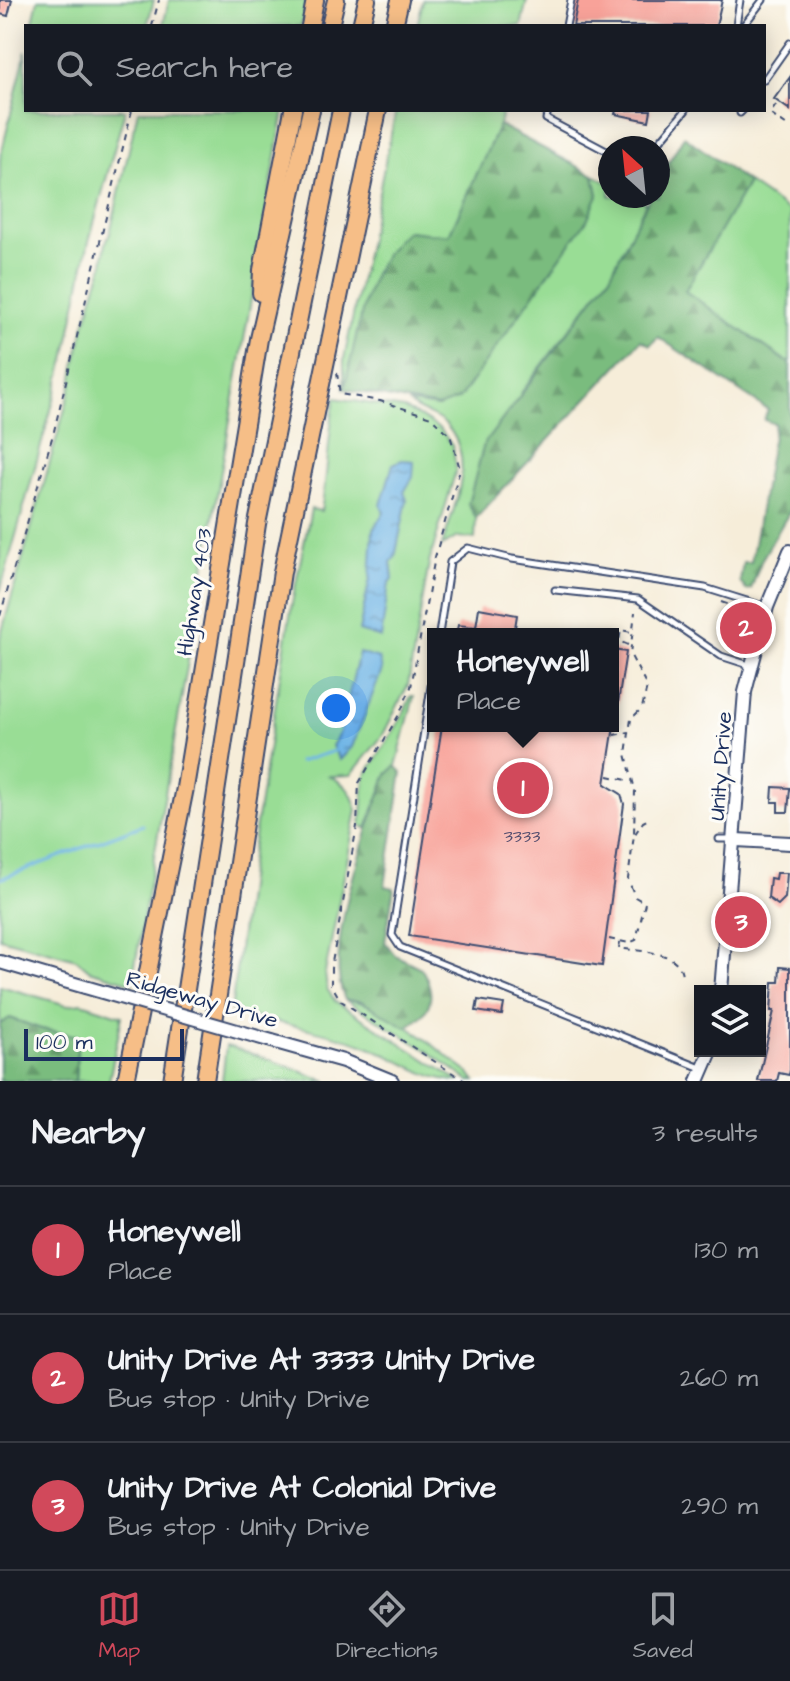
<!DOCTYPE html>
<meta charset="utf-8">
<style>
body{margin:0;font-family:"Architects Daughter",sans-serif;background:#242831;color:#f1f3f6}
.controls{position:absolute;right:24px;bottom:24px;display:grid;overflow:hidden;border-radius:0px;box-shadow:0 4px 20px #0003}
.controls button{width:72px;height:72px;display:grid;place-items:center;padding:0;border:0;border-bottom:2px solid #363941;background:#171b24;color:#f1f3f6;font:40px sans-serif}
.compass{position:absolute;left:598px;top:136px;width:72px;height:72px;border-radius:50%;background:#171b24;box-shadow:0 4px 20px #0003;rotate:333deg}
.scale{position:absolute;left:24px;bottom:20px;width:160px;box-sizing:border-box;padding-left:8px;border:4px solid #1b2f5e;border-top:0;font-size:22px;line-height:28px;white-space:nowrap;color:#1b2f5e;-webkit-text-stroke:6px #fdfcf7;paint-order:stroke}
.you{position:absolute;left:336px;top:708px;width:28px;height:28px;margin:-20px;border:6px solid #fff;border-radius:50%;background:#1a73e8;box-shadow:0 0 0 12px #1a73e833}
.badge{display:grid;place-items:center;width:52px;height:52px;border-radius:50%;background:#d1495b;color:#fff;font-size:26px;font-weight:700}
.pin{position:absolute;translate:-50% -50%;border:4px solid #fff;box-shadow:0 2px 8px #0006}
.popup{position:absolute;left:427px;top:628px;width:192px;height:104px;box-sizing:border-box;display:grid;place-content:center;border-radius:0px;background:#171b24;filter:drop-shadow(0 2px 6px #0005);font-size:26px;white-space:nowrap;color:#9ea1a6}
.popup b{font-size:30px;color:#f1f3f6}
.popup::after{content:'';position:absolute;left:50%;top:100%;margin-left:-16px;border:16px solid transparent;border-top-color:#171b24}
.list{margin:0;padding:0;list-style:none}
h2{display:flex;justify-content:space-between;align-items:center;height:104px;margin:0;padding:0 32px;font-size:34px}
h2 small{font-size:26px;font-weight:400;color:#9ea1a6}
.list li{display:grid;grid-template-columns:52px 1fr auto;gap:24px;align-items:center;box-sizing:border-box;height:128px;padding:0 32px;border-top:2px solid #363941}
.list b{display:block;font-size:30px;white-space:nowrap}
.list p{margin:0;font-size:26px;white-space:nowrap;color:#9ea1a6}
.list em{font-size:26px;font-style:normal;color:#9ea1a6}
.icon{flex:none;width:44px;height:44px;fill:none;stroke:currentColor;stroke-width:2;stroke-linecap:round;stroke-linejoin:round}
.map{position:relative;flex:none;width:790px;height:1081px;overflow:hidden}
.search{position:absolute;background:#171b24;box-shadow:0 4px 20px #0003;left:24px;right:24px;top:24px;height:88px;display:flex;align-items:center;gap:20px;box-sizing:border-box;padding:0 28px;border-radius:0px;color:#9ea1a6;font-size:30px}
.sheet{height:488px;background:#171b24}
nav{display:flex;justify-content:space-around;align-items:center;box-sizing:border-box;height:112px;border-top:2px solid #363941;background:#171b24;font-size:22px;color:#9ea1a6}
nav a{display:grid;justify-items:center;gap:4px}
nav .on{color:#d1495b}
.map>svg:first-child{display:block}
.grass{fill:#99dd95;stroke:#5a867a;stroke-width:2}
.forest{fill:url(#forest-firs);stroke:#4a766e;stroke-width:2}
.water{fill:url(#water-ripples);stroke:#4672a2;stroke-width:2}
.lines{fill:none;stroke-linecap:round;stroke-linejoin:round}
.stream{stroke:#70b5e6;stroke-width:3}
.building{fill:#f8a299}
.service-casing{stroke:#3c4c70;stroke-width:9}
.tertiary-casing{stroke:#3c4c70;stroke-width:16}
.motorway-casing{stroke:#3c4c70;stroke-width:20}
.path{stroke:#3c4c70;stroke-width:2;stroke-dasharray:6 6;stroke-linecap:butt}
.service{stroke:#fff;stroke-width:5}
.tertiary{stroke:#fff;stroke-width:12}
.motorway{stroke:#f6be87;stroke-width:16}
.tertiary-bridge-casing{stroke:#3c4c70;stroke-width:16;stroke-linecap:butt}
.tertiary-bridge{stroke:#fff;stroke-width:12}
.labels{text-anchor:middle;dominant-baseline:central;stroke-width:6;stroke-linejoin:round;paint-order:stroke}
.number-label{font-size:18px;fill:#524c6d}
.street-label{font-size:22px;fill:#1b2f5e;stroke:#fdfcf7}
</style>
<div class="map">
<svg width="790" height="1081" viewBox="0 0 790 1081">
<defs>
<pattern id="forest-firs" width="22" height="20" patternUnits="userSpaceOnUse" patternTransform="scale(2)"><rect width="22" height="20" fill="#7abc7e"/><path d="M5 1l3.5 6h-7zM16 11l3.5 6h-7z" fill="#63996a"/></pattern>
<pattern id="water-ripples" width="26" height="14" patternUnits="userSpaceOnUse" patternTransform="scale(2)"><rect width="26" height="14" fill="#70b5e6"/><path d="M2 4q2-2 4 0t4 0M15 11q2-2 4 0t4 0" fill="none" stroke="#5b94be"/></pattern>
</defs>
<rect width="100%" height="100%" fill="#fdfcf7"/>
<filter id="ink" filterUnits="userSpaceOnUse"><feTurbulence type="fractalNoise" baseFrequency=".0125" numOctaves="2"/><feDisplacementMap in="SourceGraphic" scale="16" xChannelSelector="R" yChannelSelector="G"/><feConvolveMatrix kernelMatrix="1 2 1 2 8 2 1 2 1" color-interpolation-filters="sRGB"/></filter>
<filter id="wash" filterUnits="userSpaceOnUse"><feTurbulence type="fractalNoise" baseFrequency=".006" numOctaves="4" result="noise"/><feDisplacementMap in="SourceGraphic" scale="32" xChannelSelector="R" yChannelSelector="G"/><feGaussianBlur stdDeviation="1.8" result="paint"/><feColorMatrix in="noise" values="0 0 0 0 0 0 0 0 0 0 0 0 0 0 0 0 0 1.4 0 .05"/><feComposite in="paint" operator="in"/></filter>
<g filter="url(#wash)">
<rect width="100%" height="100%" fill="#f6edd9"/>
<g class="grass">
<polygon points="38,0 154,0 147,26 32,26"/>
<polygon points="169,0 307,0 301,26 163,26"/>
<polygon points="423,0 527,0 521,26 417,26"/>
<polygon points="26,51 26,110 125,110 88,245 65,360 0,592 0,159"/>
<path d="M 138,110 L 284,110 L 132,983 L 89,970 L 76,959 L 0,938 L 0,638 L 72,384 C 78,343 90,307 102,268 C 106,254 102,247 110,233 Z"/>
<polygon points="396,110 503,110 499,125 449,236 407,231 375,271 344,389 344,359"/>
<path d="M 594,175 L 610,184 L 610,196 L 633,196 L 646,203 L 610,276 L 521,393 L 476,518 L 475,539 L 458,537 L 442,546 C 453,508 478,460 446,425 C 436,414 418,413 409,403 L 438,407 L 598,195 Z"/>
<polygon points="748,183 790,212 790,364 683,290"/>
<path d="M 335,398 L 404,409 L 423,418 L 441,430 L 453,447 L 456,470 L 429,563 L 408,685 L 383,735 L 351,775 L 330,776 C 346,784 352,792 357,810 L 325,973 L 327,989 L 335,1001 L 459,1081 C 426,1081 394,1055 362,1044 C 318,1028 275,1024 231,1011 L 251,856 L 292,603 L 311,509 L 321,511 C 328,473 328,436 335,398 Z"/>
<polygon points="411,696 414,696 396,766 387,774 367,828 361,826 365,777 402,717"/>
<polygon points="0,986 67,1005 82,1003 122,1016 109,1081 75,1081 78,1036 41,1029 10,1018 0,1024"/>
<path d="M 345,1000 C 387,1002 434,1048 468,1072 L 475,1081 L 469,1081 L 428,1051 Z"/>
<path d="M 226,1046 C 261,1055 293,1069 327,1081 L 222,1081 Z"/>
</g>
<g class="forest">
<path d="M 499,125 L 594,175 L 598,195 L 587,220 L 459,399 L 438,407 L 344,389 C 358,337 363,266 407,231 L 449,235 Z"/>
<polygon points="684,136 748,183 685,291 790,364 790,511 762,559 751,589 746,590 740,582 743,562 751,562 775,424 764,420 768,410 658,337 650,345 641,340 476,518 468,504 484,444 610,276 650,196 658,196 658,180"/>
<path d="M 396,766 L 402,772 L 385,886 L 394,888 L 385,942 L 395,955 L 421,968 C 437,993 433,1013 406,1027 L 361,1001 L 345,1000 C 321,950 369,825 387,774 Z"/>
<polygon points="10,1018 41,1029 78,1036 75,1081 0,1081 0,1024"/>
</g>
<g class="water">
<polygon points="402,460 414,461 413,477 404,492 407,500 395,557 391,562 393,579 389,583 381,638 359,631 370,578 373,530 384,512 381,505 393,464"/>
<polygon points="359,653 379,659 382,670 352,747 340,760 332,746 340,732"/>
</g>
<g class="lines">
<g class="stream">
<polyline points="299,762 337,750"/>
<polyline points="0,879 143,825"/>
</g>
</g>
<g id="blocks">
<g class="building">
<polygon points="0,0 12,0 8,16 0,14"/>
<polygon points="578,0 722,0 716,26 573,26"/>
<polygon points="790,77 790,110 774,99"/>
<polygon points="616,110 651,110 649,121 615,114"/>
<polygon points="479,608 517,615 514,634 456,634 458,625 476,627"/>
<polygon points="613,650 626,652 618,703 613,703"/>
<polygon points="442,726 614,726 605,784 621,794 624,804 602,966 409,936"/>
<polygon points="773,787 790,788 788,812 778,812 778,802 772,802"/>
<polygon points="776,873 787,873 785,898 778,905 768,898 770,878 775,879"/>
<polygon points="780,967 790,968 790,1070 789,1075 779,1073 777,1081 758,1081 774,1011 771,1011 773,982 779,982"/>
<polygon points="478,1000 504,1004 502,1015 476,1011"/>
</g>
</g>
</g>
<g filter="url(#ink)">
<use href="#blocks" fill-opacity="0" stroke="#3c4c70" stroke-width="2"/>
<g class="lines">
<g class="service-casing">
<g id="service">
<polyline points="566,26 571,0"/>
<polyline points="736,26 740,0"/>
<polyline points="743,26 763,0"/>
<polyline points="764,80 790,43"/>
<polyline points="548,110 546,119 610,153"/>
<polyline points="740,113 743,110"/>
<polyline points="654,148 686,110"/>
<polyline points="555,590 638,599 721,656 752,666"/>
<polyline points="439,634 450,562 468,548 512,559 705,588 766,607"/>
<polyline points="433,674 392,935 400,947 701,1068"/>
<polyline points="719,839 731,839"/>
</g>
</g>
<g class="tertiary-casing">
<g id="tertiary">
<polyline points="736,840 790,843"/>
<polyline points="0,962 85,987"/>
<polyline points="721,991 745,692 767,607 790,551"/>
<polyline points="272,1041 343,1061 392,1081"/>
<polyline points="698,1081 711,1051"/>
</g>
</g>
<g class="motorway-casing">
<g id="motorway">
<polyline points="310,26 315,0"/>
<polyline points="330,26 336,0"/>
<polyline points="361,26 367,0"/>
<polyline points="394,26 400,0"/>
<polyline points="261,293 262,270 293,110"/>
<polyline points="126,1081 185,788 259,339 311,110"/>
<polyline points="172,1081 257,524 341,110"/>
<polyline points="205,1081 282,572 378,110"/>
</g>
</g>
<g class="path">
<polyline points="152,26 159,0"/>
<polyline points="776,105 770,114 790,128"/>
<polyline points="337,373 340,394 380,401 431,417 450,435 460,469 435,557 411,687 400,713 359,783 357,826 331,968 331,984 341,1001 465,1081"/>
<polyline points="721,602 747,611"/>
<polyline points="0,616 54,431 132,110"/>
<polyline points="628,645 619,641 621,630 631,632"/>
<polyline points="614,735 629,732"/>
<polyline points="608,776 632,781"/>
<polyline points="635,834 643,822 651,818"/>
<polyline points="609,939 629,943 636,940 645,903 635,897 628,879 634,835 635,790 626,754 631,719 642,708 647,687 630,654 635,612"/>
<path d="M 620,942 L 619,948 C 640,952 682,950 682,977"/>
</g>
<use href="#service" class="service"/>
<use href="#tertiary" class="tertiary"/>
<use href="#motorway" class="motorway"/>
<g class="tertiary-bridge-casing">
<polyline id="tertiary-bridge" points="85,987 272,1041"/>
</g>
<use href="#tertiary-bridge" class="tertiary-bridge"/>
</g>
</g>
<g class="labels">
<g class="number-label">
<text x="522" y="836">3333</text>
</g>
<g class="street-label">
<text transform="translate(195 592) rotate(-81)">Highway 403</text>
<text transform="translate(721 766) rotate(-86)">Unity Drive</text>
<text transform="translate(202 1000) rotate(16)">Ridgeway Drive</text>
</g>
</g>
</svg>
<div class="controls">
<button><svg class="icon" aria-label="layers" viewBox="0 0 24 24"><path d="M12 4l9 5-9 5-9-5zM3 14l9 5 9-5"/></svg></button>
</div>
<svg class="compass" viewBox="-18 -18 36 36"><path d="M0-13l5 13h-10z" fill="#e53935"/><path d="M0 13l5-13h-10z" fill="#9ea1a6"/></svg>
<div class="scale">100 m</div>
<div class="you"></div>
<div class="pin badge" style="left:523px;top:788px">1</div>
<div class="popup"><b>Honeywell</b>Place</div>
<div class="pin badge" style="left:746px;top:628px">2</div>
<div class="pin badge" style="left:741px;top:922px">3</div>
<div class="search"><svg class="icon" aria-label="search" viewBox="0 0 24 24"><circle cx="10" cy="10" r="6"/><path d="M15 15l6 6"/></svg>Search here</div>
</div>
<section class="sheet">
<h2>Nearby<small>3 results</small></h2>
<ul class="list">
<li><span class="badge">1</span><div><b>Honeywell</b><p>Place</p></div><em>130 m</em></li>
<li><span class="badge">2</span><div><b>Unity Drive At 3333 Unity Drive</b><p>Bus stop · Unity Drive</p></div><em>260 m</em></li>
<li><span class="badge">3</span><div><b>Unity Drive At Colonial Drive</b><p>Bus stop · Unity Drive</p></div><em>290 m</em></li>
</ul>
</section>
<nav>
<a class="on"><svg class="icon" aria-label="map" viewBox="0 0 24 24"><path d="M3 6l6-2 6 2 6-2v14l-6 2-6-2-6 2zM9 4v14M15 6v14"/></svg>Map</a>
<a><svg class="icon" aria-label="directions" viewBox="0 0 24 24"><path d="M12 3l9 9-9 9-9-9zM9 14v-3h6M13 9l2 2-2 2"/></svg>Directions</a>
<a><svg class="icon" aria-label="saved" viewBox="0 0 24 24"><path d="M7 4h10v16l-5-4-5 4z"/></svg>Saved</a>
</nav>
